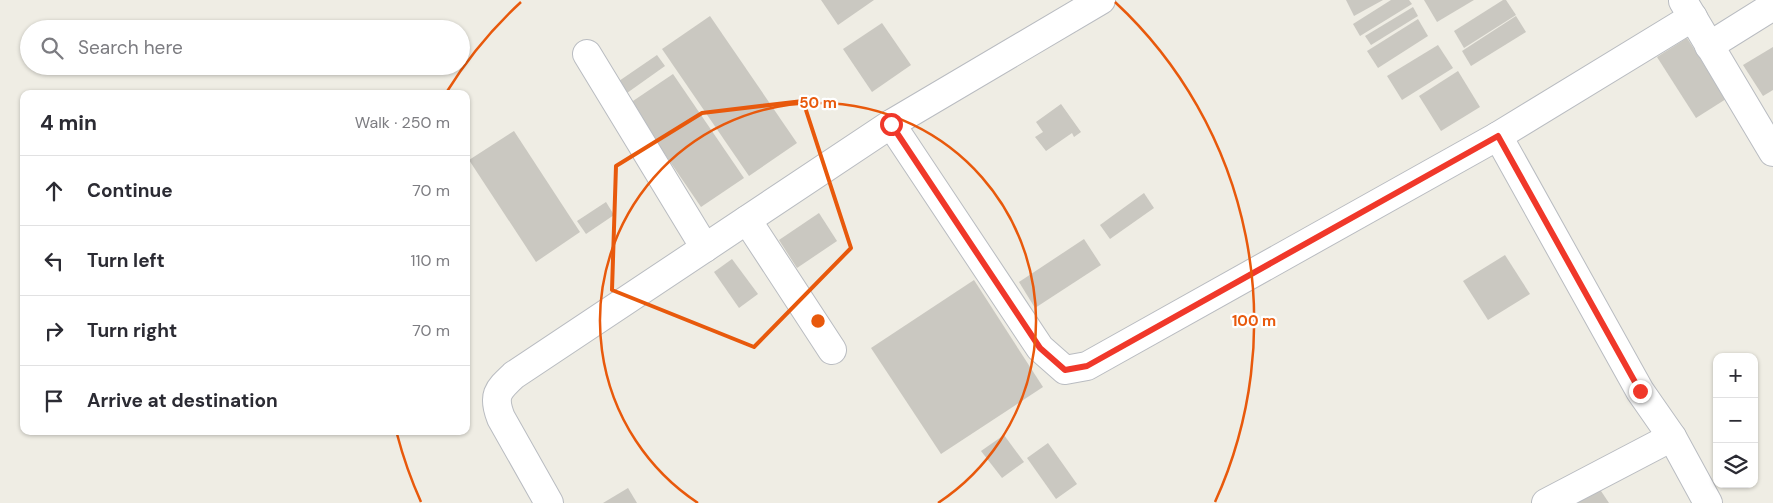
<!DOCTYPE html>
<meta charset="utf-8">
<style>
body{margin:0;font-family:"DM Sans",sans-serif;background:#f2f2f3;color:#2b2b33}
.controls{position:absolute;right:15px;bottom:15px;display:grid;overflow:hidden;border-radius:10px;box-shadow:0 1px 4px #0004}
.controls button{width:45px;height:45px;display:grid;place-items:center;padding:0;border:0;border-bottom:1px solid #e1e1e2;background:#fff;color:#2b2b33;font:25px sans-serif}
.stop{position:absolute;width:15px;height:15px;margin:-11px;border:4px solid #f0382a;border-radius:50%;background:#fff}
.stop.end{background:#f0382a;border-color:#fff;box-shadow:0 1px 5px #0008}
.list{margin:0;padding:0;list-style:none}
h2{display:flex;justify-content:space-between;align-items:center;height:65px;margin:0;padding:0 20px;font-size:21px}
h2 small{font-size:16px;font-weight:400;color:#7c7c81}
.list li{display:grid;grid-template-columns:32px 1fr auto;gap:15px;align-items:center;box-sizing:border-box;height:70px;padding:0 20px;border-top:1px solid #e1e1e2}
.list b{display:block;font-size:19px;white-space:nowrap}
.list em{font-size:16px;font-style:normal;color:#7c7c81}
.icon{flex:none;width:28px;height:28px;fill:none;stroke:currentColor;stroke-width:2;stroke-linecap:round;stroke-linejoin:round}
.map{position:relative;flex:none;width:1773px;height:503px;overflow:hidden}
.search{position:absolute;background:#fff;box-shadow:0 1px 4px #0004;left:20px;top:20px;width:450px;height:55px;display:flex;align-items:center;gap:12px;box-sizing:border-box;padding:0 18px;border-radius:28px;color:#7c7c81;font-size:19px}
.panel{position:absolute;background:#fff;box-shadow:0 1px 4px #0004;left:20px;top:90px;width:450px;height:345px;border-radius:10px}
.map>svg:first-child{display:block}
.building{fill:#cac8c1}
.lines{fill:none;stroke-linecap:round;stroke-linejoin:round}
.minor-casing{stroke:#b9bcc1;stroke-width:30}
.minor{stroke:#fff;stroke-width:28}
.route{stroke:#f0382a;stroke-width:6}
.marked{fill:none;stroke:#e8590c;stroke-width:4;stroke-linejoin:round}
.ring{fill:none;stroke:#e8590c;stroke-width:2.5}
.centre{fill:#e8590c;stroke:#fff;stroke-width:2.5}
.ring-label{font-size:15px;text-anchor:middle;font-weight:bold;fill:#e8590c;stroke:#fff;stroke-width:4.5;stroke-linejoin:round;paint-order:stroke}
</style>
<div class="map">
<svg width="1773" height="503" viewBox="0 0 1773 503">
<rect width="100%" height="100%" fill="#efede4"/>
<g class="building">
<polygon points="821,0 874,0 838,25"/>
<polygon points="1346,0 1383,0 1354,16"/>
<polygon points="1391,0 1409,0 1412,4 1360,36 1353,24"/>
<polygon points="1424,0 1474,0 1437,22"/>
<polygon points="1503,0 1506,0 1516,15 1464,48 1454,31"/>
<polygon points="1413,7 1418,16 1371,45 1365,36"/>
<polygon points="710,16 797,143 749,176 662,49"/>
<polygon points="1516,16 1526,32 1471,66 1462,51"/>
<polygon points="1418,19 1428,36 1378,68 1367,51"/>
<polygon points="882,23 911,65 872,92 843,49"/>
<polygon points="1687,38 1726,99 1696,118 1657,57"/>
<polygon points="1438,45 1453,68 1402,100 1387,76"/>
<polygon points="1773,47 1773,90 1763,96 1743,65"/>
<polygon points="657,55 665,66 627,93 619,81"/>
<polygon points="1458,71 1480,107 1441,131 1419,96"/>
<polygon points="673,74 744,178 701,207 630,103"/>
<polygon points="1061,104 1081,132 1074,137 1072,133 1046,151 1035,137 1043,132 1036,122"/>
<polygon points="514,131 580,232 536,262 469,160"/>
<polygon points="1144,193 1154,208 1110,239 1100,225"/>
<polygon points="606,202 614,215 586,234 577,221"/>
<polygon points="819,213 837,241 797,268 779,240"/>
<polygon points="1084,239 1101,265 1035,308 1019,282"/>
<polygon points="1505,255 1530,294 1488,320 1463,281"/>
<polygon points="732,259 758,294 739,308 714,272"/>
<polygon points="974,280 1043,387 941,454 871,348"/>
<polygon points="1004,435 1024,462 1002,478 981,451"/>
<polygon points="1048,443 1077,484 1056,499 1027,458"/>
<polygon points="628,488 637,503 603,503"/>
<polygon points="1599,488 1609,503 1575,503"/>
</g>
<g class="lines">
<g class="minor-casing">
<g id="minor">
<polyline points="1683,1 1773,152"/>
<polyline points="1709,46 1773,6"/>
<polyline points="587,54 705,248"/>
<polyline points="891,124 1040,348 1065,370 1087,366 1498,136 1693,17"/>
<polyline points="1498,136 1640,391 1672,437 1708,503"/>
<polyline points="747,220 832,350"/>
<path d="M 549,503 L 501,418 C 492,395 498,390 514,375 L 891,124 L 1101,0"/>
<polyline points="1546,503 1672,437"/>
</g>
</g>
<use href="#minor" class="minor"/>
</g>
<g class="lines">
<polyline class="route" points="891,124 1040,348 1065,370 1087,366 1498,136 1640,391"/>
</g>
<path class="marked" d="M 803,101 L 851,248 L 754,347 L 612,290 L 616,166 L 702,113 Z"/>
<g class="ring">
<path d="M698 503A218 218 0 1 1 938 503"/>
<path d="M421 502A436 436 0 0 1 397 434M446 93A436 436 0 0 1 521 2M1115 2A436 436 0 0 1 1215 502"/>
</g>
<circle cx="818" cy="321" r="8" class="centre"/>
<g class="ring-label">
<text x="818" y="108">50 m</text>
<text x="1254" y="326">100 m</text>
</g>
</svg>
<div class="controls">
<button>+</button>
<button>−</button>
<button><svg class="icon" aria-label="layers" viewBox="0 0 24 24"><path d="M12 4l9 5-9 5-9-5zM3 14l9 5 9-5"/></svg></button>
</div>
<div class="stop" style="left:891px;top:124px"></div>
<div class="stop end" style="left:1640px;top:391px"></div>
<div class="search"><svg class="icon" aria-label="search" viewBox="0 0 24 24"><circle cx="10" cy="10" r="6"/><path d="M15 15l6 6"/></svg>Search here</div>
<section class="panel">
<h2>4 min<small>Walk · 250 m</small></h2>
<ul class="list">
<li><svg class="icon" aria-label="ahead" viewBox="0 0 24 24"><path d="M12 20V5M6 11l6-6 6 6"/></svg><div><b>Continue</b></div><em>70 m</em></li>
<li><svg class="icon" aria-label="left" viewBox="0 0 24 24"><path d="M17 20v-9H6M10 6l-5 5 5 5"/></svg><div><b>Turn left</b></div><em>110 m</em></li>
<li><svg class="icon" aria-label="right" viewBox="0 0 24 24"><path d="M7 20v-9h11M14 6l5 5-5 5"/></svg><div><b>Turn right</b></div><em>70 m</em></li>
<li><svg class="icon" aria-label="arrive" viewBox="0 0 24 24"><path d="M6 21V4h12l-3 4 3 4H6"/></svg><div><b>Arrive at destination</b></div></li>
</ul>
</section>
</div>
